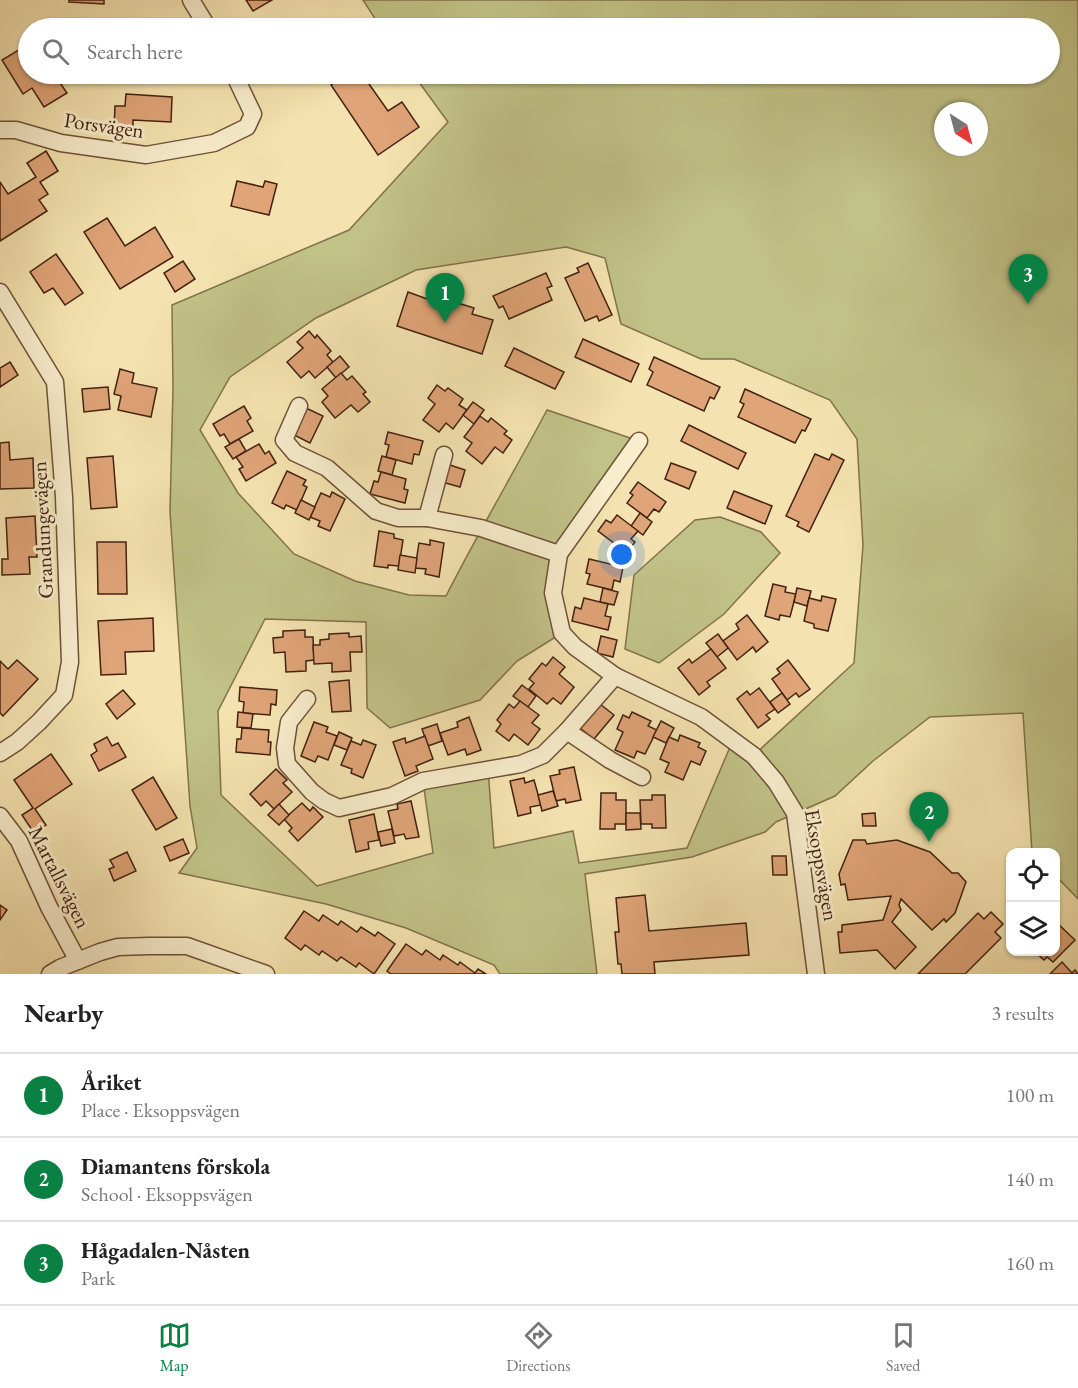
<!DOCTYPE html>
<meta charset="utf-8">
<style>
body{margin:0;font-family:"EB Garamond",serif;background:#f2f2f2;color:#222}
.controls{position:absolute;right:18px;bottom:18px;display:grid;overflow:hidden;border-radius:12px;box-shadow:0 2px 4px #0004}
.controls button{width:54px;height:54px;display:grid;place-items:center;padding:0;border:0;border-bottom:2px solid #e0e0e0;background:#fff;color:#222;font:30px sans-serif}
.compass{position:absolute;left:934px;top:102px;width:54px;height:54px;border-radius:50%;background:#fff;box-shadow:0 2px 4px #0004;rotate:144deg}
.you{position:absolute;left:622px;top:555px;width:21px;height:21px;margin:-15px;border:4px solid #fff;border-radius:50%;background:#1a73e8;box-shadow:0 0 0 9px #1a73e833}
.badge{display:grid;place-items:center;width:39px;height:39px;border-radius:50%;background:#0b8043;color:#fff;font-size:20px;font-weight:700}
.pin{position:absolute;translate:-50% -50px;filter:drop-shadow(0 2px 3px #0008)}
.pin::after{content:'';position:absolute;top:32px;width:21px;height:18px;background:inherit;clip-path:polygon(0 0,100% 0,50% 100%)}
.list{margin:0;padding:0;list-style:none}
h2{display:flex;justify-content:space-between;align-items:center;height:78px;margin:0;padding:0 24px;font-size:26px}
h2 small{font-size:20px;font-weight:400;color:#767676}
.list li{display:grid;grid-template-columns:39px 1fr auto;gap:18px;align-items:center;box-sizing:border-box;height:84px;padding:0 24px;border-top:2px solid #e0e0e0}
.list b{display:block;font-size:22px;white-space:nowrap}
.list p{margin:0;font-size:20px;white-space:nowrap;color:#767676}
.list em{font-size:20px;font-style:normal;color:#767676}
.icon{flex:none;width:33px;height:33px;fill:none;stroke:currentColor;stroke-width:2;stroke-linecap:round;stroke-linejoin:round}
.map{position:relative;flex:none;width:1078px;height:974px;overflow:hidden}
.search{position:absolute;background:#fff;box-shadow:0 2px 4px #0004;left:18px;right:18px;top:18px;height:66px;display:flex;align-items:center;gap:15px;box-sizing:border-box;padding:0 21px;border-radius:33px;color:#767676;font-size:22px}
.sheet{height:330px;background:#fff}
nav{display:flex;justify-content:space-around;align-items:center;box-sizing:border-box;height:84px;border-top:2px solid #e0e0e0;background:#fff;font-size:16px;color:#767676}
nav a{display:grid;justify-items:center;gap:3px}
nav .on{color:#0b8043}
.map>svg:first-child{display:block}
.green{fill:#c1c287;stroke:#82724c;stroke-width:1.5;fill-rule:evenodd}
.building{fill:#dfa477;stroke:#432211;stroke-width:1.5}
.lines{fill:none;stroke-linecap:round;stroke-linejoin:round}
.street-casing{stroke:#6f5239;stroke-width:19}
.street{stroke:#f8edcc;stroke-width:16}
.labels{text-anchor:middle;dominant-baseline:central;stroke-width:6;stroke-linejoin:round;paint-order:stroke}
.street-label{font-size:21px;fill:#432211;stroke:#f8edcc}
</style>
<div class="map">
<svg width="1078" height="974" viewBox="0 0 1078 974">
<rect width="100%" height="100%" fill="#f4e3b0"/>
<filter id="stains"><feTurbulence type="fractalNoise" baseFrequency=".00333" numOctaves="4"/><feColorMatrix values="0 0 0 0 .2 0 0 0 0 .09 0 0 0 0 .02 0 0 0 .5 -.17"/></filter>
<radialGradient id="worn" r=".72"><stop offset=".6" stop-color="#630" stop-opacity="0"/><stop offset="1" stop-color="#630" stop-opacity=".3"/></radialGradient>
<g class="green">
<path d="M 363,0 L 1078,0 L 1078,899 L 1056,876 L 1056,852 L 1032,852 L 1023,713 L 930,717 L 873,761 L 835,796 L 776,822 L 765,832 L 692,857 L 585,874 L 597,974 L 500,974 L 494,965 L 406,928 L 326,904 L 179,873 L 197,848 L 190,806 L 170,512 L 173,388 L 172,305 L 349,230 L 448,122 L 413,74 L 1050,74 L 1050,28 L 381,28 ZM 943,111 L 979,111 L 979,147 L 943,147 ZM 566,247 L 605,258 L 621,324 L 701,359 L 734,359 L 830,400 L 857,439 L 863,545 L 854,663 L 754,755 L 733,740 L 687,848 L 579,863 L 573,831 L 494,848 L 488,769 L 423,781 L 433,853 L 317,886 L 221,795 L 218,711 L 265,619 L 366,622 L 367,708 L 390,728 L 480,700 L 517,661 L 562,633 L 559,554 L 639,441 L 547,410 C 514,472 478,533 446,596 L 409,595 L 355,581 L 294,554 L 238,493 L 200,430 L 230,377 L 316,318 L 416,270 Z"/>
<polygon points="720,517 761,532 780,553 724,614 659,663 625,649 634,575 695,520"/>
</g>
<g class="building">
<polygon points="69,0 104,0 104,4 69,2"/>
<polygon points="246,0 272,0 253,11"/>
<polygon points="262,20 267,28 248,28"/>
<polygon points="27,45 28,48 28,74 54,74 67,93 44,107 32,88 23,94 2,60"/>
<polygon points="272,74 289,74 277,81"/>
<polygon points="347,74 362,74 388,111 402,102 419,127 378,155 331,85"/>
<polygon points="126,94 172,97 171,122 133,120 133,129 114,128 115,106 125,106"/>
<polygon points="46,151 58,171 40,182 48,194 39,200 47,211 0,241 0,182 8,194 36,177 27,163"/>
<polygon points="237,181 263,187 265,181 277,184 269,215 231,206"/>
<polygon points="107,218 125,246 155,227 173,257 120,289 84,232"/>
<polygon points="56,254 83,293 65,305 53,288 44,293 30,272"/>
<polygon points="183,261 195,279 175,292 164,273"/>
<polygon points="588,263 612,315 599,321 597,316 585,321 565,278 579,272 577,268"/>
<polygon points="546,273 552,286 547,288 552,300 509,319 503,306 499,308 493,296"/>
<polygon points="408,292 430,300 432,295 474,308 472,314 493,320 482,354 397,326"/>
<polygon points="309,331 315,338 317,335 331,351 327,355 333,362 315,378 309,371 301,378 287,362 303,348 297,342"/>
<polygon points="583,339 639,364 631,382 575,357"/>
<polygon points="514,348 564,372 555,389 505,366"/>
<polygon points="340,356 349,367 336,378 327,367"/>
<polygon points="654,357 720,387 714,399 710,397 704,411 647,385 653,372 649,369"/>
<polygon points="10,362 18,375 0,387 0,368"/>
<polygon points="120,369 134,373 132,383 157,388 151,417 118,410 121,396 114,394"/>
<polygon points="341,373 347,380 352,376 366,392 363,394 370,402 358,412 351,405 335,418 322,402 328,396 322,389"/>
<polygon points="437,385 445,391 448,388 463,399 459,405 467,410 453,429 446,423 439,432 423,420 435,404 428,398"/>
<polygon points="108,387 110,409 84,412 82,389"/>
<polygon points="745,389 811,419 805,431 802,430 795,443 738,417 744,404 740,402"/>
<polygon points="473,402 484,410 474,424 463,415"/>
<polygon points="244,406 251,418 247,421 253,431 230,444 224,434 220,436 213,424"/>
<polygon points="306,408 323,416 310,443 294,435"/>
<polygon points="480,416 488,422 491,418 507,431 504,434 512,440 503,453 495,447 482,464 466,451 472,443 464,437"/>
<polygon points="689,425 746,453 738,469 681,441"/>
<polygon points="388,432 423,441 419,455 414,454 412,464 386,457 389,445 385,444"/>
<polygon points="239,439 246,451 233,459 225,447"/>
<polygon points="9,442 10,460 33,458 34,488 0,489 0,443"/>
<polygon points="259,444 265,454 269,451 276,463 246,481 239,469 243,467 236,457"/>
<polygon points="815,454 829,460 832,454 844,460 809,532 797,526 799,522 786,516"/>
<polygon points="113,456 117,507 91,509 87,458"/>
<polygon points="382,456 396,460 392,475 378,471"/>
<polygon points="671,463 696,472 689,489 665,479"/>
<polygon points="447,464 465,470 460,487 442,482"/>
<polygon points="287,471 306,480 303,485 307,487 297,510 286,505 284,509 272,503"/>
<polygon points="381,472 406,479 404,489 408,490 405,503 370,494 374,481 378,482"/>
<polygon points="638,482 666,502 659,512 654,509 647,518 627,503 633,495 630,493"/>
<polygon points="734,491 772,506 765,524 727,508"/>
<polygon points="332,492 345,499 330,531 318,526 320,521 310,517 321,493 330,497"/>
<polygon points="301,500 315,507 309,520 295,513"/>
<polygon points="640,513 652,522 643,535 631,526"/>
<polygon points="617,515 638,531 631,539 635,542 627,553 598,531 606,520 611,523"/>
<polygon points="35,516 37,557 29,557 30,574 2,575 2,559 8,559 6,518"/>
<polygon points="379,531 394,534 394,538 403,540 399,566 388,565 388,568 374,566"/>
<polygon points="430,540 444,543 439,577 425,574 426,569 415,568 419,543 430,545"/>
<polygon points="97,542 126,542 127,594 98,594"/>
<polygon points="400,555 417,558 415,573 398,570"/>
<polygon points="589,559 623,567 620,582 614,580 612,590 587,584 590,574 586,573"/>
<polygon points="773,584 786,587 785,592 796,594 790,617 780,615 779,620 765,616"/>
<polygon points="603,588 618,592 614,605 600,602"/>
<polygon points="797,588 811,591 807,606 794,602"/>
<polygon points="822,596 836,599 828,631 814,628 814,624 804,621 809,598 821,601"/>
<polygon points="584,598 608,604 605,616 611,617 608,630 572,621 575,607 581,609"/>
<polygon points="747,615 768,642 756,652 753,647 737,660 723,641 739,629 736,624"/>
<polygon points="153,618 154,651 125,652 126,674 101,675 98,621"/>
<polygon points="305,630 305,637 313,637 314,660 306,661 306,671 286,672 285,652 274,653 273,638 283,637 283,631"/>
<polygon points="349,633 349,637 361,636 362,652 350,652 351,671 332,672 332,663 314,664 313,645 320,645 320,640 329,639 329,634"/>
<polygon points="718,634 728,648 717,657 706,643"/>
<polygon points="601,636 617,640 613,657 597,653"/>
<polygon points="711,649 726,668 707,682 710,686 699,695 678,668 689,659 692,663"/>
<polygon points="553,657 565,667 559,674 574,687 561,704 553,698 547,704 529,689 534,683 529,679 542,663 546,666"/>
<polygon points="17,660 38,679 3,716 0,713 0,661 8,669"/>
<polygon points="788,660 810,689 799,697 796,693 787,700 772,679 780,673 777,669"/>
<polygon points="349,680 351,711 332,712 329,682"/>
<polygon points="522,685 536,696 528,707 513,696"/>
<polygon points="240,687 277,690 276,705 271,704 270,715 243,713 244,702 239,701"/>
<polygon points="759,688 775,709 766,715 770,719 758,728 737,699 747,691 750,695"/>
<polygon points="123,690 135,704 117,719 106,704"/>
<polygon points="782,693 790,704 778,713 770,702"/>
<polygon points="520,701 539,715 532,723 540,729 528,745 514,734 509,741 496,731 501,724 497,720 509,704 514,708"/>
<polygon points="600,704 614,715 594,739 580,728"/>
<polygon points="238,712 253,714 251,728 237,727"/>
<polygon points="632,712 651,721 648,726 657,730 645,754 637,751 634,758 615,750 623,732 617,729 623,715 629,718"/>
<polygon points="469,717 481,750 467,755 465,749 448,755 440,733 458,727 457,722"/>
<polygon points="661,721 674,728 666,743 653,737"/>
<polygon points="314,722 328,727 326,732 337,736 328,760 318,756 315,762 301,756"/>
<polygon points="437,724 442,741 428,746 422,729"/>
<polygon points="242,728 269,730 268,742 271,742 270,755 236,752 237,739 241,739"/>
<polygon points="339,732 352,738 347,750 334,745"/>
<polygon points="680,735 700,743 698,747 706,751 700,765 691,761 683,780 665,772 669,763 660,759 669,737 678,741"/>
<polygon points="425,736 433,759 416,766 418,771 405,776 393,742 405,738 406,743"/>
<polygon points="107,737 112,746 118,743 126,757 99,771 91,755 97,751 94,744"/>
<polygon points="363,740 376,745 363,778 351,773 352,769 341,765 351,741 361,745"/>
<polygon points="51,754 72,784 35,809 46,825 34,833 22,815 33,808 14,780"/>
<polygon points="574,767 581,800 566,803 565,799 556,801 550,776 560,774 559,770"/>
<polygon points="276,769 287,780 283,783 292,792 274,809 266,801 261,806 250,794"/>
<polygon points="153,777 177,818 156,830 132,790"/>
<polygon points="524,778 525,783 534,780 541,805 530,807 531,813 518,816 510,781"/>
<polygon points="553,791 558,806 542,811 538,795"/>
<polygon points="601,793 616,793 616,800 626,800 626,824 615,824 615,829 600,829"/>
<polygon points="652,795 665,795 666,828 652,828 652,824 641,824 640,800 652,800"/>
<polygon points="411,801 419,837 406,839 404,834 394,836 388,811 398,809 397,804"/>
<polygon points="302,803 310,811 313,807 323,817 298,841 289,831 292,828 284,819"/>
<polygon points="279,804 289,815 279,825 268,815"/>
<polygon points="626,813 640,813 641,829 626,830"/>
<polygon points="875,813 876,826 863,826 862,814"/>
<polygon points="374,814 379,840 368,842 369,849 356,852 349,820"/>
<polygon points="938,816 940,825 926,828 924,819"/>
<polygon points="392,829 395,843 381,846 378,832"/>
<polygon points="183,839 189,853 170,861 164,847"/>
<polygon points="853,840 865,840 867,844 897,840 930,852 952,873 958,873 966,882 955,913 946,922 944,919 932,930 901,899 899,905 901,910 892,922 916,947 895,969 877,950 840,953 838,932 842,932 842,925 883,920 891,896 848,900 845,884 841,885 839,874"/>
<polygon points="127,852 136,871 114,881 109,869 114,867 110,860"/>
<polygon points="772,856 786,856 787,875 773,875"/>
<polygon points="645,895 649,931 746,923 749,955 654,962 655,974 622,974 621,964 618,964 615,932 619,932 616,898"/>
<polygon points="0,905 7,910 0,920"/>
<polygon points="304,911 319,921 323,915 338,925 341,921 357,932 361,927 375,936 378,932 395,944 374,974 359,963 356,967 341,957 337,961 322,951 319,955 305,945 301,950 285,938"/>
<polygon points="991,912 1003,924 995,932 1001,938 965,974 918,974 978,913 984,919"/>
<polygon points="1056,922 1075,940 1053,962 1047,957 1044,960 1035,952 1056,952"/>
<polygon points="406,944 422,955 426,950 440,960 443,955 458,965 460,962 475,973 478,969 486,974 391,974 387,971"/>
<polygon points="1062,962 1072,973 1075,970 1078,974 1050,974"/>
</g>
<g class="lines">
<g class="street-casing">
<g id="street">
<polyline points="191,0 208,28"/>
<polyline points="0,130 16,130 61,143 146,155 214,143 247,127 253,114 234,74"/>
<polyline points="0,292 55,382 64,497 70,662 64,695 39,722 17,742 0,753"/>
<polyline points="299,406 284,440 295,453 327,468 376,511 398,518 427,518"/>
<polyline points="639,441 559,554 553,593 562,633 575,647 615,676 701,717 754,756 776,782 795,813 816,974"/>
<polyline points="444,455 427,518 481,528 559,554"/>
<polyline points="307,699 289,722 285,748 287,764 312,792 324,801 339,808 392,796 423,781 521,764 543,755 567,731 615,676"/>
<polyline points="567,731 610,760 642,777"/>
<polyline points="0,816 19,841 49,907 78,961"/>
<polyline points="50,974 60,968 100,952 118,947 149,946 187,946 266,974"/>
</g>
</g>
<use href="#street" class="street"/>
</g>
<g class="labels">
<g class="street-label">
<text transform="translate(104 125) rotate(8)">Porsvägen</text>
<text transform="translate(42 530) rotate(-93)">Grandungevägen</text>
<text transform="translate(822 865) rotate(80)">Eksoppsvägen</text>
<text transform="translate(60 877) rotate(63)">Martallsvägen</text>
</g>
</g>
<rect width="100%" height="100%" filter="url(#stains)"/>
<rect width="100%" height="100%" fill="url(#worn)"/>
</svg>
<div class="controls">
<button><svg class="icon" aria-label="locate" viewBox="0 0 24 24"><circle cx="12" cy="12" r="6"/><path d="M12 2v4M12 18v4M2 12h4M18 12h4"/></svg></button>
<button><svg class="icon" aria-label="layers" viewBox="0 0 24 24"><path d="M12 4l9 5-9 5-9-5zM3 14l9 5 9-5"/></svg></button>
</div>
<svg class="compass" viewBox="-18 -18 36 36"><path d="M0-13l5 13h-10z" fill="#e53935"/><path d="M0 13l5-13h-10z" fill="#767676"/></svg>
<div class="you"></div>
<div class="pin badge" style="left:445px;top:323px">1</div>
<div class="pin badge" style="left:929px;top:842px">2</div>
<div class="pin badge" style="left:1028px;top:304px">3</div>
<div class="search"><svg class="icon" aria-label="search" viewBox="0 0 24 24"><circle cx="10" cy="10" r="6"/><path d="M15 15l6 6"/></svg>Search here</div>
</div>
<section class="sheet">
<h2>Nearby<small>3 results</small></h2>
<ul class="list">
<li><span class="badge">1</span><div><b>Åriket</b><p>Place · Eksoppsvägen</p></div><em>100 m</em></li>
<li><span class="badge">2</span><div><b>Diamantens förskola</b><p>School · Eksoppsvägen</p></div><em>140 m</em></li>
<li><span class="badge">3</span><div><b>Hågadalen-Nåsten</b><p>Park</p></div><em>160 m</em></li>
</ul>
</section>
<nav>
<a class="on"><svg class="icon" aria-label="map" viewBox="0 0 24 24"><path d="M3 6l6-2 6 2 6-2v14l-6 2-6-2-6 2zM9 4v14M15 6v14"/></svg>Map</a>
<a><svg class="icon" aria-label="directions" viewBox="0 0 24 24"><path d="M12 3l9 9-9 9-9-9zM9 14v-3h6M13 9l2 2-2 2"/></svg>Directions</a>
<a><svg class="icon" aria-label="saved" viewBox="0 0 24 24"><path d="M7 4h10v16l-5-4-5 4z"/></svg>Saved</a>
</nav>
